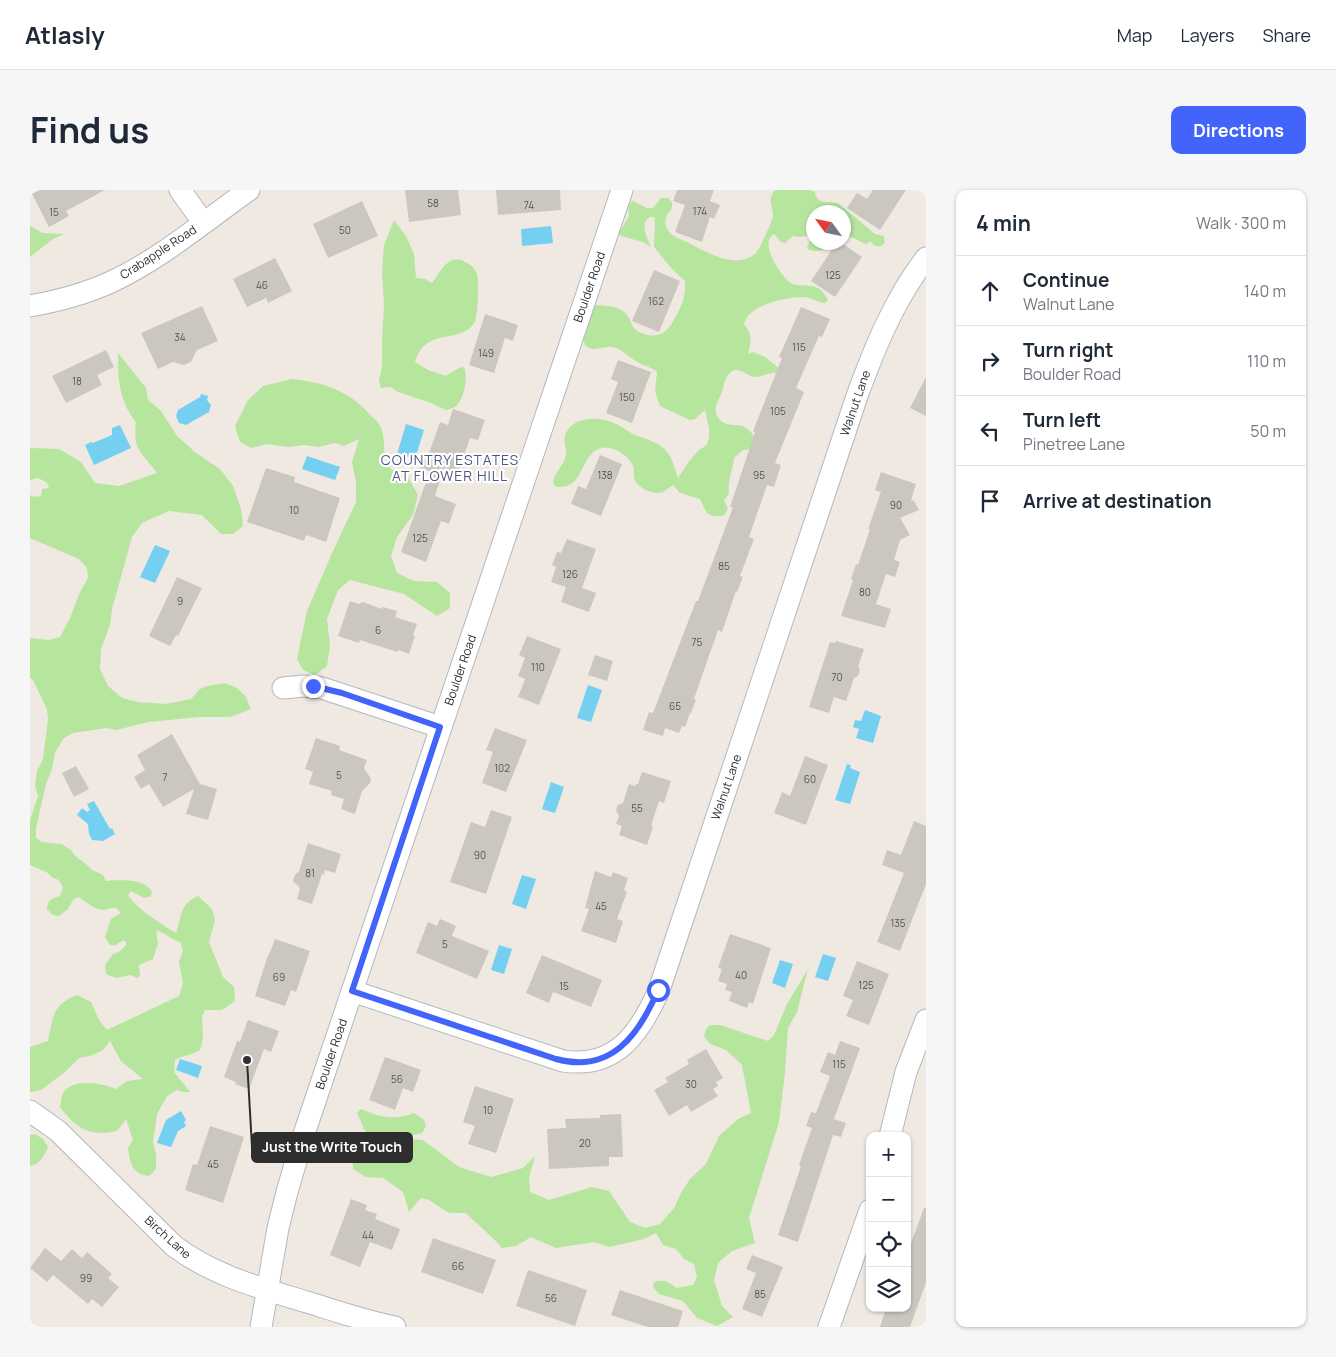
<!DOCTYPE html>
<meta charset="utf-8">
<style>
body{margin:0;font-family:Manrope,sans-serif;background:#f6f6f7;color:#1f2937}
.controls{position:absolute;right:15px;bottom:15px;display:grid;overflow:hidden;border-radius:10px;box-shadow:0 1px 4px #0004}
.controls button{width:45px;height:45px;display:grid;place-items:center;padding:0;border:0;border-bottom:1px solid #e0e1e3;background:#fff;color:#1f2937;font:25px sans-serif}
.compass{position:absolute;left:776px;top:15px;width:45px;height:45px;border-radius:50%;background:#fff;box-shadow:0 1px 4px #0004;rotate:303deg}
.stop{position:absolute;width:15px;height:15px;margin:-11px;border:4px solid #4264fb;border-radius:50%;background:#fff}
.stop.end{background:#4264fb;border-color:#fff;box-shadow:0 1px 5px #0008}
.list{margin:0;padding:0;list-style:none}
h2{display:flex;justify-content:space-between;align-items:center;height:65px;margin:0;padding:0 20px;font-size:21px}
h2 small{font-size:16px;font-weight:400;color:#747a83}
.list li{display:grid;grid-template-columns:32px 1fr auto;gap:15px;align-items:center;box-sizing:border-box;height:70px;padding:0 20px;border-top:1px solid #e0e1e3}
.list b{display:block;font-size:19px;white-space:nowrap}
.list p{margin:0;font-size:16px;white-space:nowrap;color:#747a83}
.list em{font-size:16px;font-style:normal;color:#747a83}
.icon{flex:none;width:28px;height:28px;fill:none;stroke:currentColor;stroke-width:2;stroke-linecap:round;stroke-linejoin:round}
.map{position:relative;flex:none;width:896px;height:1137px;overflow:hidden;border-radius:10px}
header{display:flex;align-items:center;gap:30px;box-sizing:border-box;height:70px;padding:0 25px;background:#fff;border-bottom:1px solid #e0e1e3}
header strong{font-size:24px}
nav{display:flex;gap:28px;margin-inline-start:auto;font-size:18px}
.intro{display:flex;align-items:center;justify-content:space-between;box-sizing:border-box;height:120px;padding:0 30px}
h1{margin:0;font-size:35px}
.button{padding:12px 22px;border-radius:10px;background:#4264fb;color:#fff;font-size:18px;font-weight:700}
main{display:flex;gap:30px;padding:0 30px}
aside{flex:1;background:#fff;border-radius:10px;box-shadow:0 1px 4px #0004}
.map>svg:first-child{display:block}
.green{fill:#b6e59e}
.water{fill:#75cff0}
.building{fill:#cbc7bf}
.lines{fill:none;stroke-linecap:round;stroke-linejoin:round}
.minor-casing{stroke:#b4b7c1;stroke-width:23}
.minor{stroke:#fff;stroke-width:21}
.route{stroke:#4264fb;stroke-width:6}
.labels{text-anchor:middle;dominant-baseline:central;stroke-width:4.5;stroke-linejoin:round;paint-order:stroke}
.number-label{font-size:10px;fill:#555452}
.street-label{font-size:12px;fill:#2e2e2e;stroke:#fff}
.neighbourhood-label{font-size:14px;letter-spacing:1px;fill:#4d5680;stroke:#fff}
.leader{fill:none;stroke:#2e2e2e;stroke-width:2}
.callout-dot{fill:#2e2e2e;stroke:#fff;stroke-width:2}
.callout{fill:#2e2e2e;stroke:#2e2e2e;stroke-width:2}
.callout-label{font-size:14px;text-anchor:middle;font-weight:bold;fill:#fff}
</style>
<header>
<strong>Atlasly</strong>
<nav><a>Map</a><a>Layers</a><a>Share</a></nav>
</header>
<div class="intro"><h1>Find us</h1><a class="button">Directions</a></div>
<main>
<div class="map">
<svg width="896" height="1137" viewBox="0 0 896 1137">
<rect width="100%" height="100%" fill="#efe9e1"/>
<g class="green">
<path d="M 745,0 L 779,0 L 785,2 C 787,15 797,11 808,13 L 845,44 L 854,46 L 855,53 L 851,56 L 845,56 L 840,51 L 837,54 C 828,52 823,45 814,46 L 814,22 L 784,22 L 784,52 L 801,53 C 795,61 789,62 779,60 L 777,57 L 782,45 L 770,47 L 763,46 L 755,53 L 751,52 L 744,44 C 729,53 749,83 758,91 C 768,101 788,87 798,110 L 795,113 C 787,113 782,107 773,107 C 757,107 716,115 714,135 C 723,143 721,153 718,164 L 723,162 L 735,167 L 762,189 C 756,187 749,184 744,183 C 736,183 729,189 721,186 C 715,183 706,176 700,183 C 694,188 694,198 691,204 C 688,211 683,219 687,226 C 695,240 709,231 718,239 C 723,244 728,252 731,258 L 713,260 L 704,268 C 703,280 697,292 699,304 L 694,310 L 698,319 L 693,326 C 675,327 677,323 670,309 L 650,303 L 643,295 C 640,297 636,300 633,302 C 624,306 607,298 604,288 C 603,284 605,280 603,276 C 601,269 590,261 583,259 C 559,251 555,279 545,291 C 540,296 534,297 527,297 L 523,293 C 524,282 534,276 536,265 C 537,256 531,249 538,240 C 547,226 571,227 584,233 C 592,236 599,243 608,246 C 619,250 630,253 638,263 C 643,270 645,280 648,288 L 660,270 L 669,260 L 677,255 L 679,247 L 679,238 L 675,220 L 665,229 L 660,230 L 630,216 L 625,201 L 627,182 C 620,176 613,176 606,171 C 598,167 591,158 582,157 C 575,156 565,161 559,158 C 545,152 560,125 564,115 C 575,116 588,115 596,124 C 600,128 601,134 604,138 C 611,145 624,148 633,143 C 638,140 642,133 645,128 C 652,116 656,105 655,91 L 642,79 L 624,57 L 625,30 L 624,27 L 620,27 C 609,34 617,47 621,57 L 613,52 L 591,46 L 589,43 L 599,26 L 598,19 L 600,13 L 603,11 L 617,18 L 623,18 L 631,8 L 638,8 L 642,12 L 642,18 L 637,25 L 635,32 C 636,36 637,40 640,43 C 644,47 652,50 657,52 C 676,62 707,81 726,63 C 729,60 744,28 743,25 C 742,15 737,9 745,0 Z"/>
<path d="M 364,30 L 376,46 L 384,64 L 386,88 L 395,89 L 402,93 C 407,87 412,76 419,72 C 424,69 428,69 433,71 C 439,73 445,78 447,84 C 449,93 448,123 445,131 C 432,156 396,135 385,172 L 398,180 L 416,186 L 429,178 L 434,177 C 438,188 435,206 427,215 C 424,218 420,219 416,220 L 401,213 L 368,202 L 361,197 L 351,198 L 349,191 L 352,176 L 352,151 L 354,114 L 352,83 L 354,55 Z"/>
<polygon points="0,36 13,43 34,44 23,49 0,67"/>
<path d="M 88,163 L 116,198 L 118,210 L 131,221 L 147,246 L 166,263 L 190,279 L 203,296 L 211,319 L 213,336 L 203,344 L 191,344 L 172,325 L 139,321 L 112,333 L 102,347 L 82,419 L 80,435 L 71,459 L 70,479 L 78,496 L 92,508 L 108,512 L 136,514 L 161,509 L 170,499 L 177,496 L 195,493 L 207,498 L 216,507 L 221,519 L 200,527 L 168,527 L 119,532 L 86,540 L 77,538 L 43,543 L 34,548 L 25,562 L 22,579 L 16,594 L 6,638 L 6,648 L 12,652 L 31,654 L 41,660 L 45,666 L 56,674 L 62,680 L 73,685 L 76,691 C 89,690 117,688 122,703 L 120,707 L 114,708 L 101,701 L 98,705 C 104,717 134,736 146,743 C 152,727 149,714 168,706 L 182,719 L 185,730 L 179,752 L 193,787 L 204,797 L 205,811 L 192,820 L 175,820 L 172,826 L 173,848 L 170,860 C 162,865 154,865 145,870 L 144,882 L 160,902 L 153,902 L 147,900 L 137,906 L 127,924 L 123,952 L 126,965 L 126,979 L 119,986 C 102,984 100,973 98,958 L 103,950 L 96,929 L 87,941 C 60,947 46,939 30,917 C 31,914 31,909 32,905 C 39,887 72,893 86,899 L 97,891 L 113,889 L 91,871 L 80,851 L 73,860 L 60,866 L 49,868 L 35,882 L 11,900 L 0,902 L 0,857 L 18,851 C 23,827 22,815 47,805 L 61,812 L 69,830 L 77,840 L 149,806 L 153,793 L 149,772 L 153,760 L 150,752 C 141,749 135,743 126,740 L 128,753 L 123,769 L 109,775 L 110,786 L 107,788 L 101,785 L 86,788 L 76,784 L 75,775 L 83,764 L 89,762 L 96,755 L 96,752 L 93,750 L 86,755 L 80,755 L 75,747 L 81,729 L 91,723 L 86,718 C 81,717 79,719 75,720 C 65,721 56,711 48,707 L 43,710 L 38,719 L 29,726 L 23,725 L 17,719 C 18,709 21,709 30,706 L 33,698 L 29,690 L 23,688 L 18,683 L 0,675 L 0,630 L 8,606 L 5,595 L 7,581 L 13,569 L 18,530 L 17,519 L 3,490 L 0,488 L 0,448 L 19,450 L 30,447 L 40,428 L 50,402 L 58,388 L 57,378 L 49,369 L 0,348 L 0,305 L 4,307 L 11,306 L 12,299 L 18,298 L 19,296 L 16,292 L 8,288 L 0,290 L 0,258 L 29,259 L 51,272 L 65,293 L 89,296 L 127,283 C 111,261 103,262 106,232 C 89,211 88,189 88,163 Z"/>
<path d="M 262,189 C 295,193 319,200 341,226 C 345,229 349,233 351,238 C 355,249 354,261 355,273 L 361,279 L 379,289 L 388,305 L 383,325 L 367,347 L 361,366 L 367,383 L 384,391 L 407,392 L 420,403 L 420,418 L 407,426 L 374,404 L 320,390 L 308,400 L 297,429 L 300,456 L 297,476 L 285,485 L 273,480 L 267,469 L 277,421 L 303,361 L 326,312 L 326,292 L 322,272 L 329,249 L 314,256 L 305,253 L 288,257 L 274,255 L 259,257 L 236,254 L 221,258 L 210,252 L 205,236 L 218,210 L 233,196 Z"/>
<path d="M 778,779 L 767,822 L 758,838 L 755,882 L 749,932 L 719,1028 L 725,1053 L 702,1061 L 688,1073 L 684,1090 L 692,1116 L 703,1127 L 687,1136 L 667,1128 L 653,1111 L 629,1104 L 623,1097 L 624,1092 C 633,1089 640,1092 646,1098 L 663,1095 L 667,1087 L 664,1074 L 654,1069 L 646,1059 L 633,1055 L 626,1043 L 614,1049 L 579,1057 L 564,1052 L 526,1058 L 501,1047 L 486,1056 L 472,1058 C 461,1045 448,1035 436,1023 L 419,1023 L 399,1010 L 391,1008 L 379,1022 L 373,1002 L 353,988 L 336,987 L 323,979 C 322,960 325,957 340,946 L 334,939 L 327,923 L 331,919 C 350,927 364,931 384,923 L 394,930 L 396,936 L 392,943 L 370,948 L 393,950 L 429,977 L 461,987 L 493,978 L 505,966 L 499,988 L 500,1002 L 519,1010 L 562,997 L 579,1001 L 600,1032 L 615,1038 L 630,1034 L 644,1018 L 651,1003 L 660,989 L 676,974 L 689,946 L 708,929 L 721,923 L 712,875 L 696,860 L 680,854 L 674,846 L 676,839 L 680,835 L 690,835 L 738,851 L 744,845 L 757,814 Z"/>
<path d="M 5,944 L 13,949 L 18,957 C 14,966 10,974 0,976 L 0,945 Z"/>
</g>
<g class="water">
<polygon points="521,36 523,53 492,56 491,39"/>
<polygon points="171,204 178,206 177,210 181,215 179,222 156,235 149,233 146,226 148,220 170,207"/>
<polygon points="376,234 394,240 385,269 367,264"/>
<polygon points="90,235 101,258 64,275 55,255 61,252 63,253 82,245 82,238"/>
<polygon points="277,266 310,277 305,290 272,279"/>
<polygon points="125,355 140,361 125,393 110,387"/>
<polygon points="558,495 572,500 561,532 547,528"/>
<polygon points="835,520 851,526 843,553 826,548 829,539 823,537 825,530 831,531"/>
<polygon points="817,574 821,575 820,578 830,582 820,614 805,610"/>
<polygon points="521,592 534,597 525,623 512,619"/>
<polygon points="64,611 80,639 82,638 85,644 73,651 62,650 59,644 58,634 47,625 52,618 57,622 60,620 57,614"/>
<polygon points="492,685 506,689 496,719 482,714"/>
<polygon points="469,755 482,759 474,784 461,780"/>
<polygon points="793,764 806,768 798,791 785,787"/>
<polygon points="750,770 763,774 755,798 742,793"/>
<polygon points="150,869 172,876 168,888 146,880"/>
<polygon points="151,921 156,930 154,932 156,936 148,941 141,957 127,953 136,930"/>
</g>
<g class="building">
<polygon points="10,0 75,0 36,21 39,26 19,37 2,4"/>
<polygon points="375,0 428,0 431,25 379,32"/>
<polygon points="466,0 530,0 531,20 468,25"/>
<polygon points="647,0 684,0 680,11 690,15 684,29 680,27 672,52 645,42 655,15 643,11"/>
<polygon points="843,0 876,0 850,40 817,18 827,3 837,9"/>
<polygon points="332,11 348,46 298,68 283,34"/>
<polygon points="807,52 810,52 832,67 805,107 781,91"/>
<polygon points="245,68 262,101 238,113 236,108 217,117 203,89"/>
<polygon points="624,80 650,91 629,142 602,131"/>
<polygon points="172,116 188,151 167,160 161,172 154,175 143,172 128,179 111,143"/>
<polygon points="771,117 800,129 792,147 789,146 766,198 774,202 745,273 751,275 744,297 737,295 719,347 724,349 710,386 713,387 707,402 706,401 692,442 688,440 664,509 666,510 661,523 660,523 655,537 652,536 649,543 635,538 633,546 613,540 619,522 623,523 666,411 668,411 703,317 700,317 725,242 723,241 752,168 749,167"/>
<polygon points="455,124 488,135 483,151 475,148 464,183 439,175"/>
<polygon points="76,160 84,177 67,185 72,195 36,213 22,186"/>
<polygon points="588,170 621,182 602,233 576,223 588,192 581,189"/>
<polygon points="896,187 896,226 880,218"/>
<polygon points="423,219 455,230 448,250 440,248 428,282 414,278 405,306 426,314 419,334 411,331 396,372 371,362 400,281 390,278 395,265 398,266 410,232 418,235"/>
<polygon points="570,265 592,274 571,326 541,314 548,296 556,299"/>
<polygon points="236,278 265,287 264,292 310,308 296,352 276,345 274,351 217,332"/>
<polygon points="851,282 886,294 881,310 884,311 889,320 870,328 880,345 870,350 864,370 870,372 865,387 856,384 846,414 861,419 855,438 811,426 823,390 821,389 826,374 828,375 840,339 838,339 851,302 845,300"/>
<polygon points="537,349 566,359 552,398 566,403 559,422 531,412 536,397 521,392 526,377 522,375 527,362 531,363"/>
<polygon points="147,387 172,398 148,446 146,445 140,456 119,446"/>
<polygon points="320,411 329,414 333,412 352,419 353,417 367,421 365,427 387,434 383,445 385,446 379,464 368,460 367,462 330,450 329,453 308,446"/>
<polygon points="497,446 531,459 509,515 488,507 495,489 488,486 495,468 489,465"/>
<polygon points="806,451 834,459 828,477 830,480 828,486 824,488 816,511 804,507 799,523 779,517 800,452 805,453"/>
<polygon points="565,465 583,471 577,491 558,485"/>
<polygon points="465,538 497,550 476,602 452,593 463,562 456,560"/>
<polygon points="142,544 170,594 187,599 178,630 156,624 164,599 133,617 119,594 111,599 104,587 115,580 107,565"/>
<polygon points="286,548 310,556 309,560 337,570 334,578 341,589 340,593 332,601 325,624 311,619 314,609 301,605 302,601 279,594 283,582 275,579"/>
<polygon points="775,566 798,575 776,635 744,623 752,602 760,606"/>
<polygon points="46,576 59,599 44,607 32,583"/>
<polygon points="612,582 641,591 634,613 629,611 621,636 623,637 617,655 589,645 592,636 586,634 589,626 586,620 588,615 593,613 599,594 605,596 606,594 608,594"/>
<polygon points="461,620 482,627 456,704 420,692 441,632 455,637"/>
<polygon points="884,631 896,636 896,694 870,761 847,752 874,683 852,675 857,660 871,665"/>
<polygon points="278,653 311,664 305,683 295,680 294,685 292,684 282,714 267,709 270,698 263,691 265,685 269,681"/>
<polygon points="565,681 581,687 583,682 598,688 594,700 597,702 587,729 593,731 586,753 551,741 559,719 555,718"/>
<polygon points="410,729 426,736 422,746 459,761 447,789 386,763 398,732 407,736"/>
<polygon points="700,744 741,758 723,814 719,812 717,818 699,811 702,802 695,800 697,794 688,791 692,779 688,778"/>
<polygon points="245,749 280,761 266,802 261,800 255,816 225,806 238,765 239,765"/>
<polygon points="512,765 572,790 561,817 523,802 519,813 496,803"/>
<polygon points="827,771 859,784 839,835 816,826 823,810 813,806"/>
<polygon points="218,830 249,841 241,862 234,859 219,899 205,894 206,892 194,887 207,851 210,852"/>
<polygon points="810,851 830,858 804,929 816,933 811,947 803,945 768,1052 748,1045 771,976 769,975 782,938 776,936 781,922 786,923 800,886 790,882 798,862 805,865"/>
<polygon points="676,859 693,888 686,892 688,896 683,899 688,906 661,922 657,915 639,926 624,900 638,892 635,888 659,874 657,870"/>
<polygon points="355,867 391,880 383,902 373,898 365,920 339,910"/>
<polygon points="445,896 484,909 466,963 438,954 445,936 433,932"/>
<polygon points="591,924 593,967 579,967 579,976 519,979 517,939 536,938 535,929 570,928 570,925"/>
<polygon points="180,936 214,947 193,1013 155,1000 163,974 167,975"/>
<polygon points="321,1009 337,1015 335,1020 347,1024 345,1029 370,1039 362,1060 340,1052 330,1077 300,1065"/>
<polygon points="894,1018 896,1018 896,1093 880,1137 850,1137 856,1118 877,1118 877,1064"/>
<polygon points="403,1048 466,1070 453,1104 391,1082"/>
<polygon points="15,1058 31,1071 42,1059 52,1068 57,1062 82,1084 78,1088 89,1097 72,1117 62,1109 58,1114 23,1085 17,1092 0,1078"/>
<polygon points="722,1065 753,1077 732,1127 712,1119 726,1083 716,1079"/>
<polygon points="498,1080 557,1100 545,1136 486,1116"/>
<polygon points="590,1100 653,1121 648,1137 618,1137 581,1125"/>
</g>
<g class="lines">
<g class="minor-casing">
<g id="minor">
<polyline points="150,0 173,32"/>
<path d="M 0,116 C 28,111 55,104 81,92 C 129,70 175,31 219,0"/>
<polyline points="253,498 274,496 292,498 410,537"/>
<path d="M 322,801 L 533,871 C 586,879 610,843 629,800 L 827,206 C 845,157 864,110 896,68"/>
<path d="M 0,921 L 28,941 L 144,1056 C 184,1086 230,1098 277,1112 C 306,1121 335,1131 365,1137"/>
<polyline points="860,946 876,882 896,830"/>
<polyline points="231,1137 248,1038 257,1002 273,947 592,0"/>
<polyline points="799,1137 840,1020"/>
</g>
</g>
<use href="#minor" class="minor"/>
</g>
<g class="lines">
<path class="route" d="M 283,496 L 312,503 L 410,537 L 322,801 L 526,869 C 581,884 609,845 628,800"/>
</g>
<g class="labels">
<g class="number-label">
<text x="403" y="13">58</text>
<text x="499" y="15">74</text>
<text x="670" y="21">174</text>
<text x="24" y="22">15</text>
<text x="315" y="40">50</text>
<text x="803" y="85">125</text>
<text x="232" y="95">46</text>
<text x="626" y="111">162</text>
<text x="150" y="147">34</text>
<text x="769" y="157">115</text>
<text x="456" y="163">149</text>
<text x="47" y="191">18</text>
<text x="597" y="207">150</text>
<text x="748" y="221">105</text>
<text x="575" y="285">138</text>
<text x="729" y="285">95</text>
<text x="866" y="315">90</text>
<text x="264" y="320">10</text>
<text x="390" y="348">125</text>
<text x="694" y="376">85</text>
<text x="540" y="384">126</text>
<text x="835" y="402">80</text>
<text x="150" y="411">9</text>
<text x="348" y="440">6</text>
<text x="667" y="452">75</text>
<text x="508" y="477">110</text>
<text x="807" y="487">70</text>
<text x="645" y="516">65</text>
<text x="472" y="578">102</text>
<text x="309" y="585">5</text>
<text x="135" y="587">7</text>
<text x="780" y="589">60</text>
<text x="607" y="618">55</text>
<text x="450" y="665">90</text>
<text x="280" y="683">81</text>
<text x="571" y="716">45</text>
<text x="868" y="733">135</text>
<text x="415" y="754">5</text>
<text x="711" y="785">40</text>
<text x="249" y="787">69</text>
<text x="836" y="795">125</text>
<text x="534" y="796">15</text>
<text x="809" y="874">115</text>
<text x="367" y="889">56</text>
<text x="661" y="894">30</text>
<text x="458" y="920">10</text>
<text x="555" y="953">20</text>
<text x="183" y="974">45</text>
<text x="338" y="1045">44</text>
<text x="428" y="1076">66</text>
<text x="56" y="1088">99</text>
<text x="730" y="1104">85</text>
<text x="521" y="1108">56</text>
</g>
<g class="street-label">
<text transform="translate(128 62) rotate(-33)">Crabapple Road</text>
<text transform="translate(559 97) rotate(-71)">Boulder Road</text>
<text transform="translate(825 213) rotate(-71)">Walnut Lane</text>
<text transform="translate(430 480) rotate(-71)">Boulder Road</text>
<text transform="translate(696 597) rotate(-71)">Walnut Lane</text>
<text transform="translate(301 864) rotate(-71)">Boulder Road</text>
<text transform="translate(138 1047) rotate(42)">Birch Lane</text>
</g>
<g class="neighbourhood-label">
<text x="420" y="269">COUNTRY ESTATES<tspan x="420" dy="16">AT FLOWER HILL</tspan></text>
</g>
</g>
<path class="leader" d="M217 870L222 957"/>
<circle class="callout-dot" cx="217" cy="870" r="5"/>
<rect class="callout" x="222" y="943" width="160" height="29" rx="5"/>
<g class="callout-label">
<text x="302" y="962">Just the Write Touch</text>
</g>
</svg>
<div class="controls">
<button>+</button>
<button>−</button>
<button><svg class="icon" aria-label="locate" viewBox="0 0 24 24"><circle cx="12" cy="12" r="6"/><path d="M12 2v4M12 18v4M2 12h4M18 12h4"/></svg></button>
<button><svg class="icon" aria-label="layers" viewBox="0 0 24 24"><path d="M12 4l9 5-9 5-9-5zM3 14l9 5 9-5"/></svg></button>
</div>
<svg class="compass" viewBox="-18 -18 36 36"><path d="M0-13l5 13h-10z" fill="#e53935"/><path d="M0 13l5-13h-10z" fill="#747a83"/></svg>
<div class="stop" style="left:628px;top:800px"></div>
<div class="stop end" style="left:283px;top:496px"></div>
</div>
<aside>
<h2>4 min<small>Walk · 300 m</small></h2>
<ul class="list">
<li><svg class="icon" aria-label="ahead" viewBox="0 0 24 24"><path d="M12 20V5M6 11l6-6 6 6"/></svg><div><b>Continue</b><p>Walnut Lane</p></div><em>140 m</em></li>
<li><svg class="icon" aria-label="right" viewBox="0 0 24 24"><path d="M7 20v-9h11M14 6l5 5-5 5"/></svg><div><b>Turn right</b><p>Boulder Road</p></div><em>110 m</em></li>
<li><svg class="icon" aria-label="left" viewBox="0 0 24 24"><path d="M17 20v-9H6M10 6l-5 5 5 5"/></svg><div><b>Turn left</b><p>Pinetree Lane</p></div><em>50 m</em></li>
<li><svg class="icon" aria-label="arrive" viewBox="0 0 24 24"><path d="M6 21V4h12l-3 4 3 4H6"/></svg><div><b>Arrive at destination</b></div></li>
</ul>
</aside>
</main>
